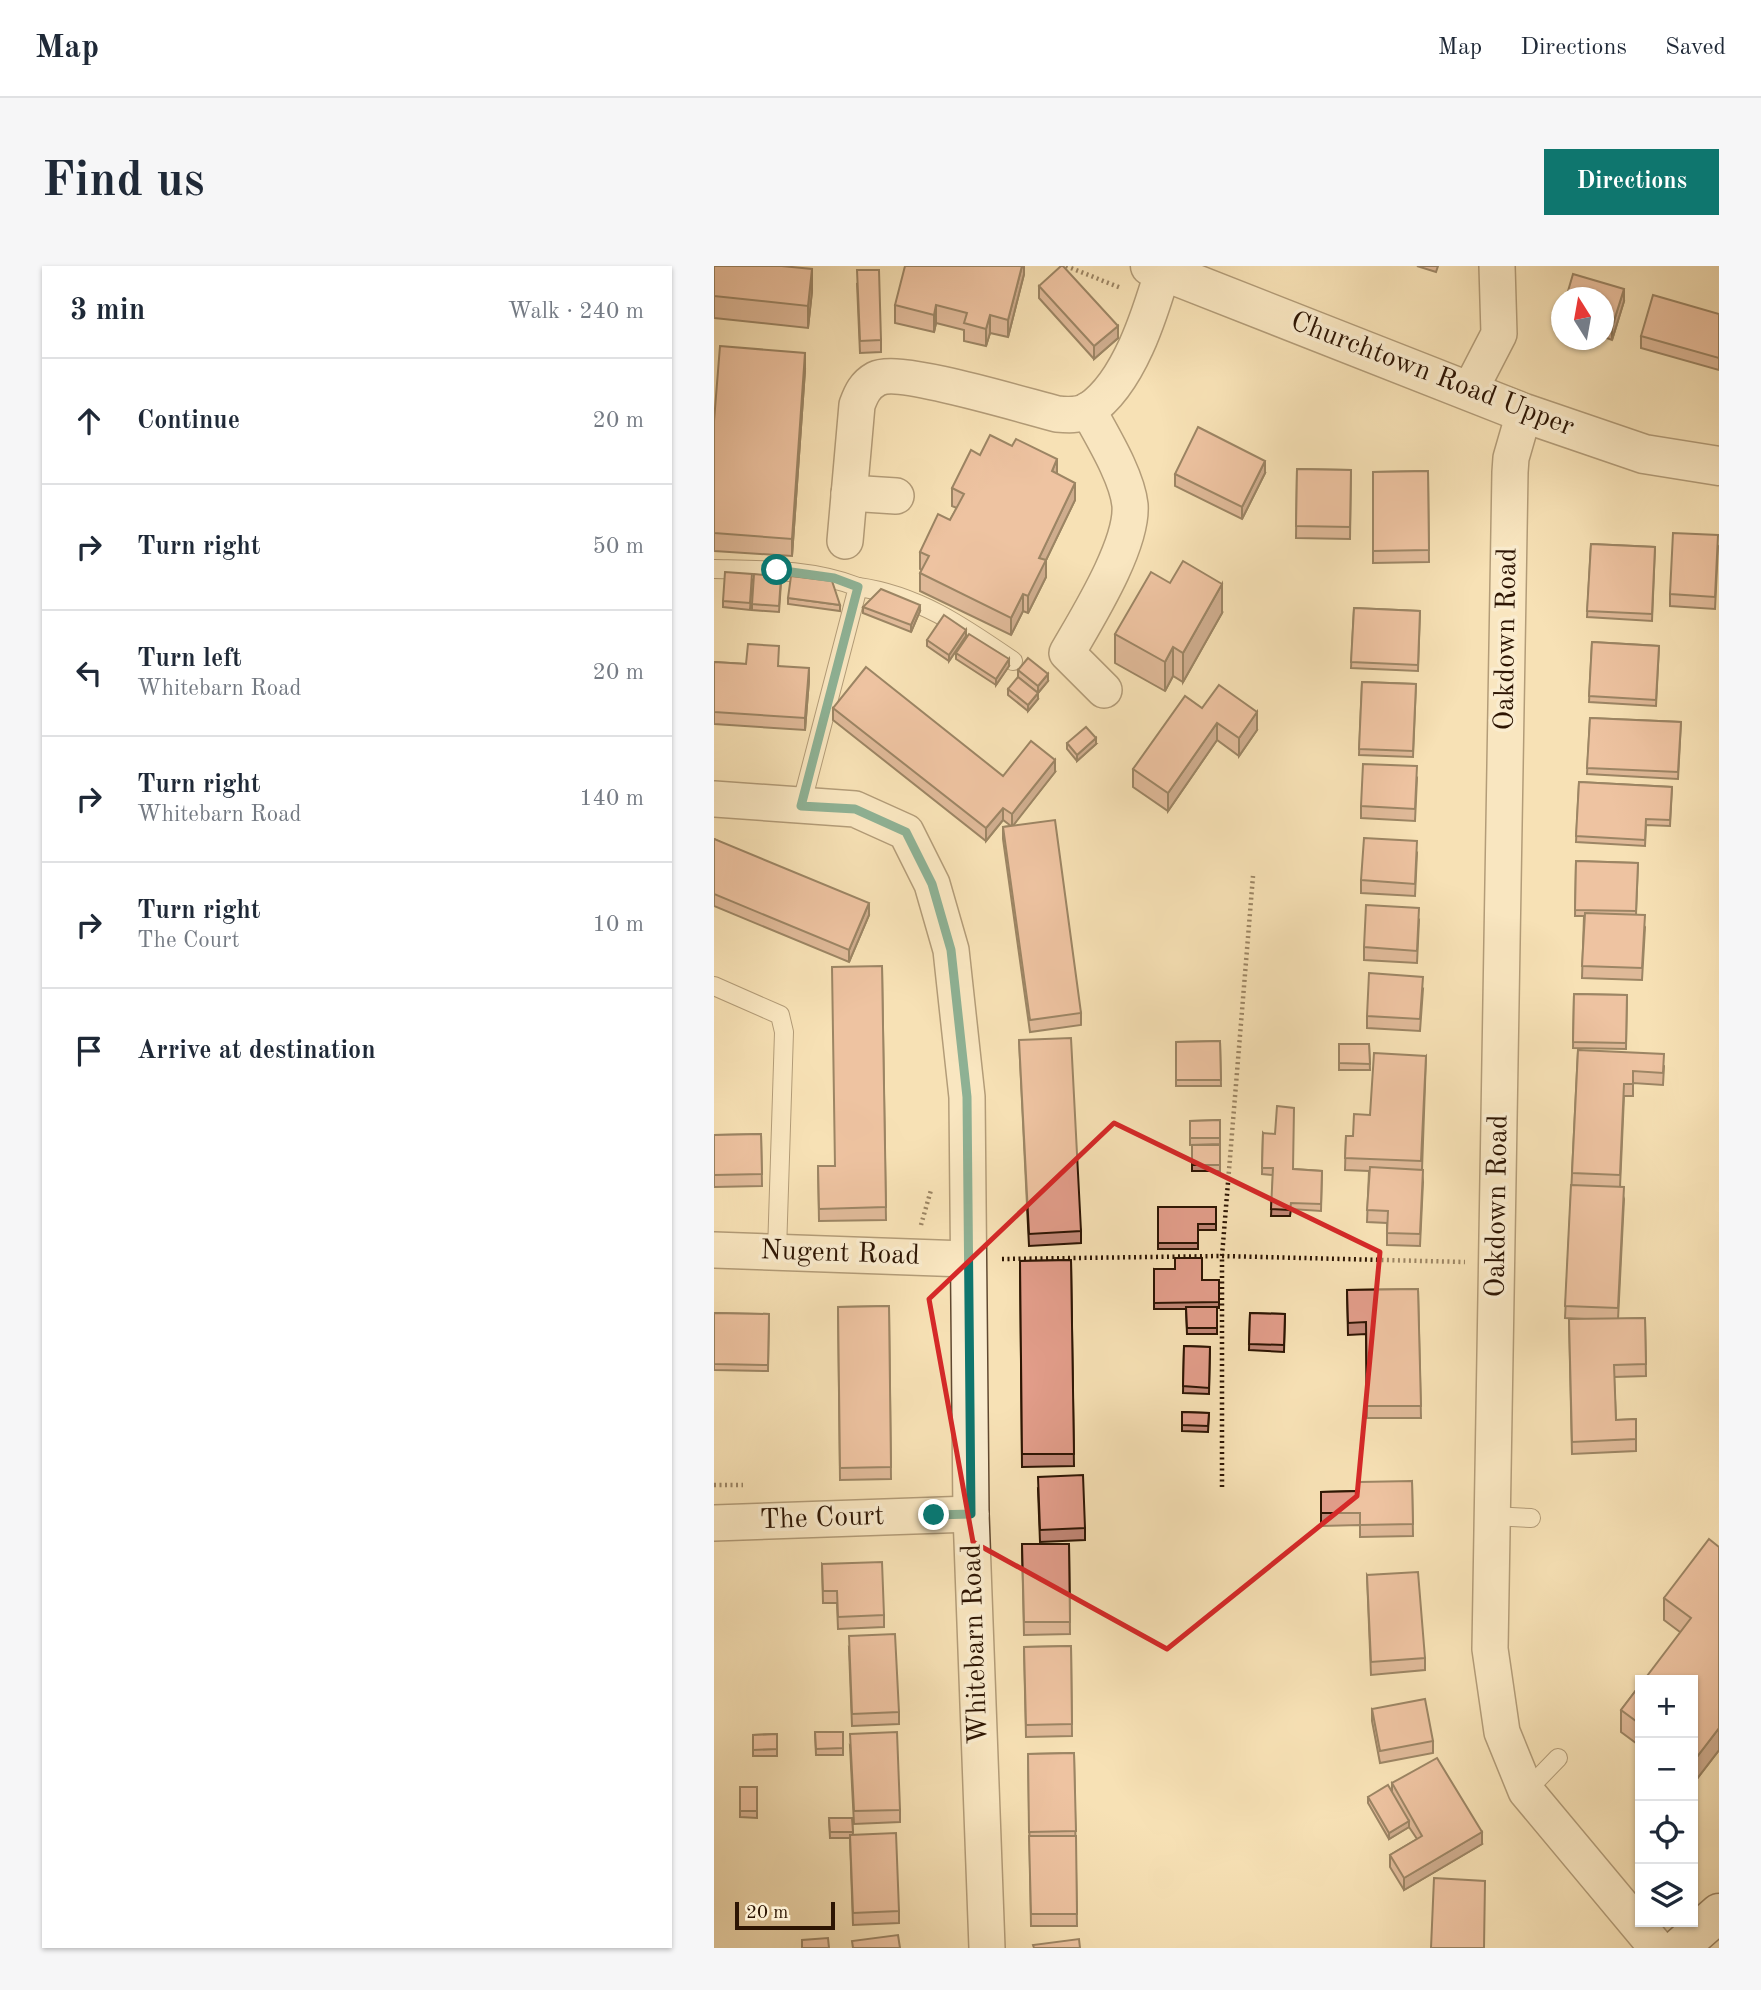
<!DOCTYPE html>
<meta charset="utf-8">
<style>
body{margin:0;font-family:"Old Standard TT",serif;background:#f6f6f7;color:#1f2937}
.controls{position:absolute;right:21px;bottom:21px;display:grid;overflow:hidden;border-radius:0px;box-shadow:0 2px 5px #0004}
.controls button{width:63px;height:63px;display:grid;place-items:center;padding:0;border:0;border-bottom:2px solid #e0e1e3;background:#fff;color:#1f2937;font:35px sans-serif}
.compass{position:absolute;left:837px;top:21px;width:63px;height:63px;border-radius:50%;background:#fff;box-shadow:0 2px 5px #0004;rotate:349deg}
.scale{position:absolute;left:21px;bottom:18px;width:100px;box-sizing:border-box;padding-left:7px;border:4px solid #2d1503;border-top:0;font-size:19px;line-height:24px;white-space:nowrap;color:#2d1503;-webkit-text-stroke:5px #faeccf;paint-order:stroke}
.stop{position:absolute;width:21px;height:21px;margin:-16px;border:5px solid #0f766e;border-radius:50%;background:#fff}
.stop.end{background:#0f766e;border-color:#fff;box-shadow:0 2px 7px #0008}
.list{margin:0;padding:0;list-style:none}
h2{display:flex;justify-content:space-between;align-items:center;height:91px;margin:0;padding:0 28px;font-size:30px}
h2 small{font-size:23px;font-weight:400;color:#747a83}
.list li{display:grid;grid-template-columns:46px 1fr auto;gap:21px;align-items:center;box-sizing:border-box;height:126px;padding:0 28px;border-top:2px solid #e0e1e3}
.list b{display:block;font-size:26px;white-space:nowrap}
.list p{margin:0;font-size:23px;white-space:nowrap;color:#747a83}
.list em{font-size:23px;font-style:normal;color:#747a83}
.icon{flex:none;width:38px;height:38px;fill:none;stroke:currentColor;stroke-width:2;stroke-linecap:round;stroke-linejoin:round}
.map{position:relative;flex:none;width:1005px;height:1682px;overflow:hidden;border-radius:0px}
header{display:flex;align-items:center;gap:42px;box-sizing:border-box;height:98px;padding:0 35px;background:#fff;border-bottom:2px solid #e0e1e3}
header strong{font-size:33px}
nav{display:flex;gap:38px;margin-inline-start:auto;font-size:24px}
.intro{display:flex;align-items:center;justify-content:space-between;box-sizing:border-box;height:168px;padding:0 42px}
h1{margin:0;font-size:49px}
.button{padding:18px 32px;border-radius:0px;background:#0f766e;color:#fff;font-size:24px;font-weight:700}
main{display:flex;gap:42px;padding:0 42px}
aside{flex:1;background:#fff;border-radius:0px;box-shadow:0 2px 5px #0004}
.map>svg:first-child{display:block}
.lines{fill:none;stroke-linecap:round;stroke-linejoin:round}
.service-casing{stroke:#604830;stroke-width:20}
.minor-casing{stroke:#604830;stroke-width:38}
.tertiary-casing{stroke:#604830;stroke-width:41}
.secondary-casing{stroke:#2d1503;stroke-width:41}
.path{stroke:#2d1503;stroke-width:4.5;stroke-dasharray:2 3.5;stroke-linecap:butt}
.service{stroke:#faeccf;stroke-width:18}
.minor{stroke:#faeccf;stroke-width:35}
.tertiary{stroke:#faeccf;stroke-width:38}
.secondary{stroke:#faeccf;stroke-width:38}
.wall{fill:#c28777;stroke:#2d1503;stroke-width:2}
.shaded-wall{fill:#9e6e61;stroke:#2d1503;stroke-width:2}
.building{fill:#e29d8a;stroke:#2d1503;stroke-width:2}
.route{stroke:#0f766e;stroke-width:9}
.marked{fill:none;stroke:#d62828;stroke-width:5;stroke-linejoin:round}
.labels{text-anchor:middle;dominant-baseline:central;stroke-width:7;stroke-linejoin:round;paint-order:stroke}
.street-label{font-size:28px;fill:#2d1503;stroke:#faeccf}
</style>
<header>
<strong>Map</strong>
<nav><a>Map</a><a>Directions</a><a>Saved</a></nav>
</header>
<div class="intro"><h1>Find us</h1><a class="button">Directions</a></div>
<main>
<aside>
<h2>3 min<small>Walk · 240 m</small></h2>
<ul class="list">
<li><svg class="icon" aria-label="ahead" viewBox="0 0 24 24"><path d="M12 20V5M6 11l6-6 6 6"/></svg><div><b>Continue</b></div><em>20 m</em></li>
<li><svg class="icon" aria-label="right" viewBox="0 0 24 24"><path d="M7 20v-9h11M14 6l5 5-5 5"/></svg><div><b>Turn right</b></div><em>50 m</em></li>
<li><svg class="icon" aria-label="left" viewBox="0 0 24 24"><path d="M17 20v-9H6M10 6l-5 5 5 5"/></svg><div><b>Turn left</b><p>Whitebarn Road</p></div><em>20 m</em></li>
<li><svg class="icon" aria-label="right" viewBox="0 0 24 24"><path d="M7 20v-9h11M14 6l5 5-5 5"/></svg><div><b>Turn right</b><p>Whitebarn Road</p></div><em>140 m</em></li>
<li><svg class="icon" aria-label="right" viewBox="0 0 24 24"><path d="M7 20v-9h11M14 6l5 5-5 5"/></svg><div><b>Turn right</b><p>The Court</p></div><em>10 m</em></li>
<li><svg class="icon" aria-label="arrive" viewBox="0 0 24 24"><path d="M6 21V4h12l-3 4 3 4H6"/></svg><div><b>Arrive at destination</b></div></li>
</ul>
</aside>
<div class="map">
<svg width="1005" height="1682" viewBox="0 0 1005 1682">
<rect width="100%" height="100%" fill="#f7e1b5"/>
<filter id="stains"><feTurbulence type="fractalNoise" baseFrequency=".00286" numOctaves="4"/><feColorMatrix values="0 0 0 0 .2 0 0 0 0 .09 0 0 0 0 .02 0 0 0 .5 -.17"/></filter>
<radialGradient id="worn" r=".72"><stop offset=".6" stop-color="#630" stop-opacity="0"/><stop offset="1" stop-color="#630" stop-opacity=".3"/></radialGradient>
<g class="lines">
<g class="service-casing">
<g id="service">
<path d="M 0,303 C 49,304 98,303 144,321 L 87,540"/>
<path d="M 144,321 C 204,329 251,362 299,395"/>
<polyline points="0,720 66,749 70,766 63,985"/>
<polyline points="778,1250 817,1252"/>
<polyline points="812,1525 844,1492"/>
</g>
</g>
<g class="minor-casing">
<g id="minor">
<polyline points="755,126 785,68 783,0"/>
<path d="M 374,144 C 388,170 413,210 416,239 C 419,279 373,352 353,387 L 390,424"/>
<polyline points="810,147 797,192 796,206 776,1383 788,1466 812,1525 943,1682"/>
<polyline points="135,227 182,230"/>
<path d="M 131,275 L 143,139 C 147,128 151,119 162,113 C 185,101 311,140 343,148 C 353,149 365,150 375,144 C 415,117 436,48 449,4"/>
<polyline points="0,533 141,543 192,566 218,618 237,684 253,831 257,1248 273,1682"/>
<polyline points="0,984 252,993"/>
<polyline points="0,1257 257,1248"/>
</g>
</g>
<g class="tertiary-casing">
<polyline id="tertiary" points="436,0 810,147 930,188 1005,200"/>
</g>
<g class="secondary-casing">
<polyline id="secondary" points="965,1682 1005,1647"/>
</g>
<g class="path">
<polyline points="352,0 407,22"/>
<polyline points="207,959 217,924"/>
<polyline points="288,993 508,990 751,996"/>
<polyline points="0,1219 29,1219"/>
<polyline points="508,1221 508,990 539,610"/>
</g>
<use href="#service" class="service"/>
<use href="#minor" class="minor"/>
<use href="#tertiary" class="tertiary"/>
<use href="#secondary" class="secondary"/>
</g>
<g class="wall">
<polygon points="0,0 98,25 94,62 0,52"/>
<polygon points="310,0 310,8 294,71 276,67 272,80 250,75 250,64 222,57 220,66 181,57 181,39"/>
<polygon points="703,0 724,0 722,6"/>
<polygon points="143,17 167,74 167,86 146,87"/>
<polygon points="325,20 404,72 380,93 325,32"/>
<polygon points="890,32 910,35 898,74 890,71"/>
<polygon points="1005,48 1005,104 927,82 927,70"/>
<polygon points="91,104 78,290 0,285 0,155"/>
<polygon points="266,189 343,208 361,234 332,294 332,311 314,347 309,345 297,369 206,325 206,307 208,304 206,303 206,286 236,254 243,242 238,240 238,222"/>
<polygon points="583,203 637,204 636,273 582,272"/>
<polygon points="714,205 715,296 659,297 659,206"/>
<polygon points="551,207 528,253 461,220 461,208"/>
<polygon points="877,278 941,281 938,355 873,351"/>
<polygon points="1004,281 1001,343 956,340 956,328"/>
<polygon points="38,314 36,344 9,341 9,335"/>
<polygon points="67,317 65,346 38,344 38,338"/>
<polygon points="74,332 126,339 126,345 74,338"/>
<polygon points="149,341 206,345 197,366 149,347"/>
<polygon points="640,342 706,345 704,405 637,402"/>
<polygon points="508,347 469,416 459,410 451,425 401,397 401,368"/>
<polygon points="252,370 235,395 213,380 213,374"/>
<polygon points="878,376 945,380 942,440 875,436"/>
<polygon points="242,387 295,400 282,419 242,393"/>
<polygon points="0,396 65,400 95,414 91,464 0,458"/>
<polygon points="304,404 334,415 324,427 304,411"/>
<polygon points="648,416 702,418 699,491 645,489"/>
<polygon points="294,423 324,433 314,445 294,429"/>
<polygon points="119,442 289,510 341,506 298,560 367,747 367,759 316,766 289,573 289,561 297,560 289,554 272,575 119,454"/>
<polygon points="488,442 543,464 525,490 503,474 454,545 419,521 419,503"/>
<polygon points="876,452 967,456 964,513 873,508"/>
<polygon points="353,477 382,478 363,495 353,483"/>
<polygon points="703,512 701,555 647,552 647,540"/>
<polygon points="865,516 958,521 956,560 932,559 931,580 862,576"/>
<polygon points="0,573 155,649 135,696 0,640"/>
<polygon points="703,587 701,630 647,627 647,614"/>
<polygon points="862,595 924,597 922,649 931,661 928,714 868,712 870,650 861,650"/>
<polygon points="705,654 703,697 650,694 650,681"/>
<polygon points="168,700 172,954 105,955 104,900 121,900"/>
<polygon points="709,723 706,765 653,762 653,750"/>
<polygon points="860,728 913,729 912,783 859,782"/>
<polygon points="305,774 367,965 367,977 315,980"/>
<polygon points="506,775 507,820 462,820 462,776"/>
<polygon points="625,778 655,778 656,804 625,804"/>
<polygon points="864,784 950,800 949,819 919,817 919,830 910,830 906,921 910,933 904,1053 931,1052 932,1110 900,1111 902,1154 922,1153 922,1185 858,1188 855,1053 871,1053 851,1052"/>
<polygon points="712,790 708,904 709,916 706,980 673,979 673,957 653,956 655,905 631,904 632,870 639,870 656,849"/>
<polygon points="506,854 506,878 476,879 476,855"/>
<polygon points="549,867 579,903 608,905 607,945 577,943 576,950 557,950 559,909 548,908"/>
<polygon points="47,868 48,920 0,921 0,869"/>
<rect x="478" y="879" width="28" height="26"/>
<polygon points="444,941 502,941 502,964 484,964 484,983 444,983"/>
<polygon points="357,994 360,1200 308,1201 306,995"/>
<polygon points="440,1003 488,1014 505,1014 505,1042 503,1042 503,1068 473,1068 472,1043 440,1043"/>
<polygon points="704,1023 707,1152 653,1152 652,1068 634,1069 633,1024"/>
<polygon points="175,1040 177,1213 126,1214 124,1041"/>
<polygon points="0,1047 55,1048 54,1105 0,1104"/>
<polygon points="536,1047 571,1048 570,1086 535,1084"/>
<polygon points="470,1080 496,1081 495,1128 469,1127"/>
<polygon points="468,1146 495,1147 494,1166 468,1165"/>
<polygon points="698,1215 699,1270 646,1271 646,1259 607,1260 607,1226 645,1225"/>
<polygon points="324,1223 371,1262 371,1274 326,1276"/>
<polygon points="308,1278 355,1278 356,1368 310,1369"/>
<polygon points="1005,1281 1005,1484 979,1518 979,1414 966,1366 950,1354 950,1332"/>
<polygon points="108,1298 170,1349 170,1361 124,1363 123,1337 109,1337"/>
<polygon points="653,1309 711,1392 711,1404 657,1409"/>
<polygon points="357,1380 358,1470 312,1471 310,1381"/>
<polygon points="135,1382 185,1446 185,1458 138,1460"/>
<polygon points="926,1419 926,1480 907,1466 907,1444"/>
<polygon points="658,1443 719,1475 719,1487 666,1497 658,1455"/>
<polygon points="101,1466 129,1466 129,1489 102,1489"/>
<polygon points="63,1468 63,1490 39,1490 39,1469"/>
<polygon points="136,1480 186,1544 186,1556 140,1558"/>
<polygon points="360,1487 363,1660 317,1660 314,1488"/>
<polygon points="678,1517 768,1578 690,1624 676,1601 676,1589 703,1573 695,1561 675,1573 654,1537 654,1531 678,1525"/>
<polygon points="26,1521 43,1521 43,1552 26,1551"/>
<polygon points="115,1552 138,1552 139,1569 185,1645 185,1657 139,1659 136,1572 116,1572"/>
</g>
<g class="shaded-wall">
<polygon points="308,0 310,0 310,8 294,71 294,54"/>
<polygon points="98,3 98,25 94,62 94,40"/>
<polygon points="910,23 910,35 898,74 898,61"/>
<polygon points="222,39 222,57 220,66 220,49"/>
<polygon points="276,49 276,67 272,80 272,63"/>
<polygon points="404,60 404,72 380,93 380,80"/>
<polygon points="91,87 91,104 78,290 78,273"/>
<polygon points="343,193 343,211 338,205"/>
<polygon points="551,195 551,207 528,253 528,241"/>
<polygon points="361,217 361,234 332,294 332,311 314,347 314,330 325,292"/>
<polygon points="508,318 508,347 469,416 469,387"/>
<polygon points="309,328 309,345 297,369 297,352"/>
<polygon points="206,339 206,345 197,366 197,359"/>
<polygon points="252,364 252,370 235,395 235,389"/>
<polygon points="459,381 459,410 451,425 451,396"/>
<polygon points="295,393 295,400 282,419 282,413"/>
<polygon points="95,402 95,414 91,464 91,452"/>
<polygon points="334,408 334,415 324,427 324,420"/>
<polygon points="324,427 324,433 314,445 314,439"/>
<polygon points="543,446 543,464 525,490 525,472"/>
<polygon points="503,457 503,474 454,545 454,527"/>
<polygon points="382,472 382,478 363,495 363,489"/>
<polygon points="341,494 341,506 298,561 298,548"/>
<polygon points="289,542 289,554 272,575 272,562"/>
<polygon points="155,637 155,649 135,696 135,684"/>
<polygon points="1005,1462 1005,1484 979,1518 979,1496"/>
<polygon points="695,1555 695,1561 675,1573 675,1567"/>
<polygon points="768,1566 768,1578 690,1624 690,1612"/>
</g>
<g class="building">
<polygon points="0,0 68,0 98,3 94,40 0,30"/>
<polygon points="191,0 308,0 294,54 276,49 272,63 250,57 253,47 222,39 220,49 181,39"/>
<polygon points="347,0 349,0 404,60 380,80 325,20"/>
<polygon points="143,4 165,4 167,74 146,75"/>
<polygon points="859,8 910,23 898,61 890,59 890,32 852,32"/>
<polygon points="939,29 1005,48 1005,92 927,70"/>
<polygon points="6,80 91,87 78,273 0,267 0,155"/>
<polygon points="484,161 551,195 528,241 461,208"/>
<polygon points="276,169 298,180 302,173 343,193 338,205 361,217 325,292 332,294 314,330 309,328 297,352 206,307 215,290 206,286 224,248 236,254 250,228 238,222 257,184 266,189"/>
<polygon points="583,203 637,204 636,261 582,260"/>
<polygon points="714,205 715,284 659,285 659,206"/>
<polygon points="959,267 1004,269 1001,331 956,328"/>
<polygon points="877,278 941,281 938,348 873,345"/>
<polygon points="469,295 508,318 469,387 459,381 451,396 401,368 437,306 456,317"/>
<polygon points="11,306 38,308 36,337 9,335"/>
<polygon points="40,308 67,311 65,340 38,338"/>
<polygon points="77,310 118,315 126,339 74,332"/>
<polygon points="167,323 206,339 197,359 149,341"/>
<polygon points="640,342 706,345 704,399 637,396"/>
<polygon points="230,349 252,364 235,389 213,374"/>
<polygon points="255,368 295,393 282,413 242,387"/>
<polygon points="878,376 945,380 942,434 875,430"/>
<polygon points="34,378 65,380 64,400 95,402 91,452 0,446 0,396 32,398"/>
<polygon points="314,392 334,408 324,420 304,404"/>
<polygon points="152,401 289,510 317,475 341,494 298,548 289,542 272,562 119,442"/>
<polygon points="304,411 324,427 314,439 294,423"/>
<polygon points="648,416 702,418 699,485 645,483"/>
<polygon points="505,419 543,446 525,472 503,457 454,527 419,503 471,430 488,442"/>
<polygon points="876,452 967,456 964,506 873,502"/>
<polygon points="372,461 382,472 363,489 353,477"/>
<polygon points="649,498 703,500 701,543 647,540"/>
<polygon points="865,516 958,521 956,554 932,553 931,574 862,570"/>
<polygon points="341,554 367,747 316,754 289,561"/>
<polygon points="650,572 703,575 701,618 647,614"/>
<polygon points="0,573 155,637 135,684 0,628"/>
<polygon points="862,595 924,597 922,645 861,644"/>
<polygon points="652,639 705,642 703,685 650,681"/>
<polygon points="871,647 931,649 928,702 868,700"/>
<polygon points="168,700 172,941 105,943 104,900 121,900 118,701"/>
<polygon points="655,707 709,711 706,753 653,750"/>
<polygon points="860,728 913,729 912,777 859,776"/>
<polygon points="357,772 367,965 315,968 305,774"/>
<polygon points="506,775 507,814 462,814 462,776"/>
<polygon points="625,778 655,778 656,798 625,797"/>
<polygon points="864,784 950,788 949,807 919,805 919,818 910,818 906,909 858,907"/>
<polygon points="660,787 712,790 707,895 631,892 632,870 639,870 640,848 656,849"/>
<polygon points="563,840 580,842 579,903 608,905 607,938 577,937 576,944 557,943 559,902 548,902 549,867 561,868"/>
<polygon points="506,854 506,872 476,872 476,855"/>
<polygon points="47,868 48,908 0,909 0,869"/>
<rect x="478" y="879" width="28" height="20"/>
<polygon points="656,901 709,904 706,968 673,967 674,945 653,944"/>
<polygon points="857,919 910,921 904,1042 851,1040"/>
<polygon points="444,941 502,941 502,958 484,958 484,977 444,977"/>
<polygon points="461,992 488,992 488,1014 505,1014 505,1036 440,1037 440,1003 461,1003"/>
<polygon points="357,994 360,1188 308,1188 306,995"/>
<polygon points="704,1023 707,1140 653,1140 652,1056 634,1057 633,1024"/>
<polygon points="175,1040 177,1201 126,1202 124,1041"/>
<polygon points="472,1041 503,1041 503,1062 473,1062"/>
<polygon points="0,1047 55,1048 54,1099 0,1098"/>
<polygon points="536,1047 571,1048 570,1079 535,1078"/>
<polygon points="931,1052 932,1098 900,1099 902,1154 922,1153 922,1173 858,1176 855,1053"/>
<polygon points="470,1080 496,1081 495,1122 469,1120"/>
<polygon points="468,1146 495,1147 494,1160 468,1159"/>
<polygon points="369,1209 371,1262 326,1264 324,1211"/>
<polygon points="698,1215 699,1258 646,1259 646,1247 607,1247 607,1226 645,1225 645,1216"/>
<polygon points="995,1273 1005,1281 1005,1462 979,1496 979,1414 930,1414 977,1352 950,1332"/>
<polygon points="308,1278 355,1278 356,1356 310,1356"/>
<polygon points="168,1296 170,1349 124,1351 123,1325 109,1325 108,1298"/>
<polygon points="704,1306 711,1392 657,1396 653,1309"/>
<polygon points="181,1368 185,1446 138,1448 135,1370"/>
<polygon points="357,1380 358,1458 312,1459 310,1381"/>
<polygon points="926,1419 926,1458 907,1444"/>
<polygon points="711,1433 719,1475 666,1485 658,1443"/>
<polygon points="101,1466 129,1466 129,1482 102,1483"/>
<polygon points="183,1466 186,1544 140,1545 136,1468"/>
<polygon points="63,1468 63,1483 39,1484 39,1469"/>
<polygon points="360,1487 362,1565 315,1566 314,1488"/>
<polygon points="723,1492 768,1566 690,1612 676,1589 708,1570 678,1517"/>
<polygon points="674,1519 695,1555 675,1567 654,1531"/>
<rect x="26" y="1521" width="17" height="24"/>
<polygon points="115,1552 138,1552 139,1566 116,1566"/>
<polygon points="182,1567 185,1645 139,1647 136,1569"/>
<polygon points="315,1570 362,1570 363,1648 317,1648"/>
<polygon points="720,1612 771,1615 770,1682 717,1682"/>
<polygon points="184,1669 186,1682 139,1682 138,1675"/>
<polygon points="114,1672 115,1682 88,1682 88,1674"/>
<polygon points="365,1673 366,1682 320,1682 319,1679"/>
</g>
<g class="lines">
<polyline class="route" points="63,304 120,312 144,321 87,540 141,543 192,566 218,618 237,684 253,831 257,1248 220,1249"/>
</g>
<path d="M0 0H1005V1682H0ZM 400,857 L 666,986 L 643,1230 L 453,1383 L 259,1276 L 215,1033 Z" fill="#f7e1b5" fill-opacity=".55" fill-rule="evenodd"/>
<path class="marked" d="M 400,857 L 666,986 L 643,1230 L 453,1383 L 259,1276 L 215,1033 Z"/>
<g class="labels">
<g class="street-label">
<text transform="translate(718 109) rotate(21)">Churchtown Road Upper</text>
<text transform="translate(793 373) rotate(-89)">Oakdown Road</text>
<text transform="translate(784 940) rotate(-89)">Oakdown Road</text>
<text transform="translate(126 988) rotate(2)">Nugent Road</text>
<text transform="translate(108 1253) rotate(-2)">The Court</text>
<text transform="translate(262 1378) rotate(-92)">Whitebarn Road</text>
</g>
</g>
<rect width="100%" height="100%" filter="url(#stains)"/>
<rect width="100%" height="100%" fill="url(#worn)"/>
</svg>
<div class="controls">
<button>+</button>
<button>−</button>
<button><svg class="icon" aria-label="locate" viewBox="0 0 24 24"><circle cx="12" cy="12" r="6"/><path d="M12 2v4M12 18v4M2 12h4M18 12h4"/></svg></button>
<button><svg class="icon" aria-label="layers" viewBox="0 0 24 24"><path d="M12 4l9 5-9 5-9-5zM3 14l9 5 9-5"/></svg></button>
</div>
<svg class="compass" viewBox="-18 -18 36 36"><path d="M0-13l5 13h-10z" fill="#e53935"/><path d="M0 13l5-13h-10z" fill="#747a83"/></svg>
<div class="scale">20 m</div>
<div class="stop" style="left:63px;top:304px"></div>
<div class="stop end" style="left:220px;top:1249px"></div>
</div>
</main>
